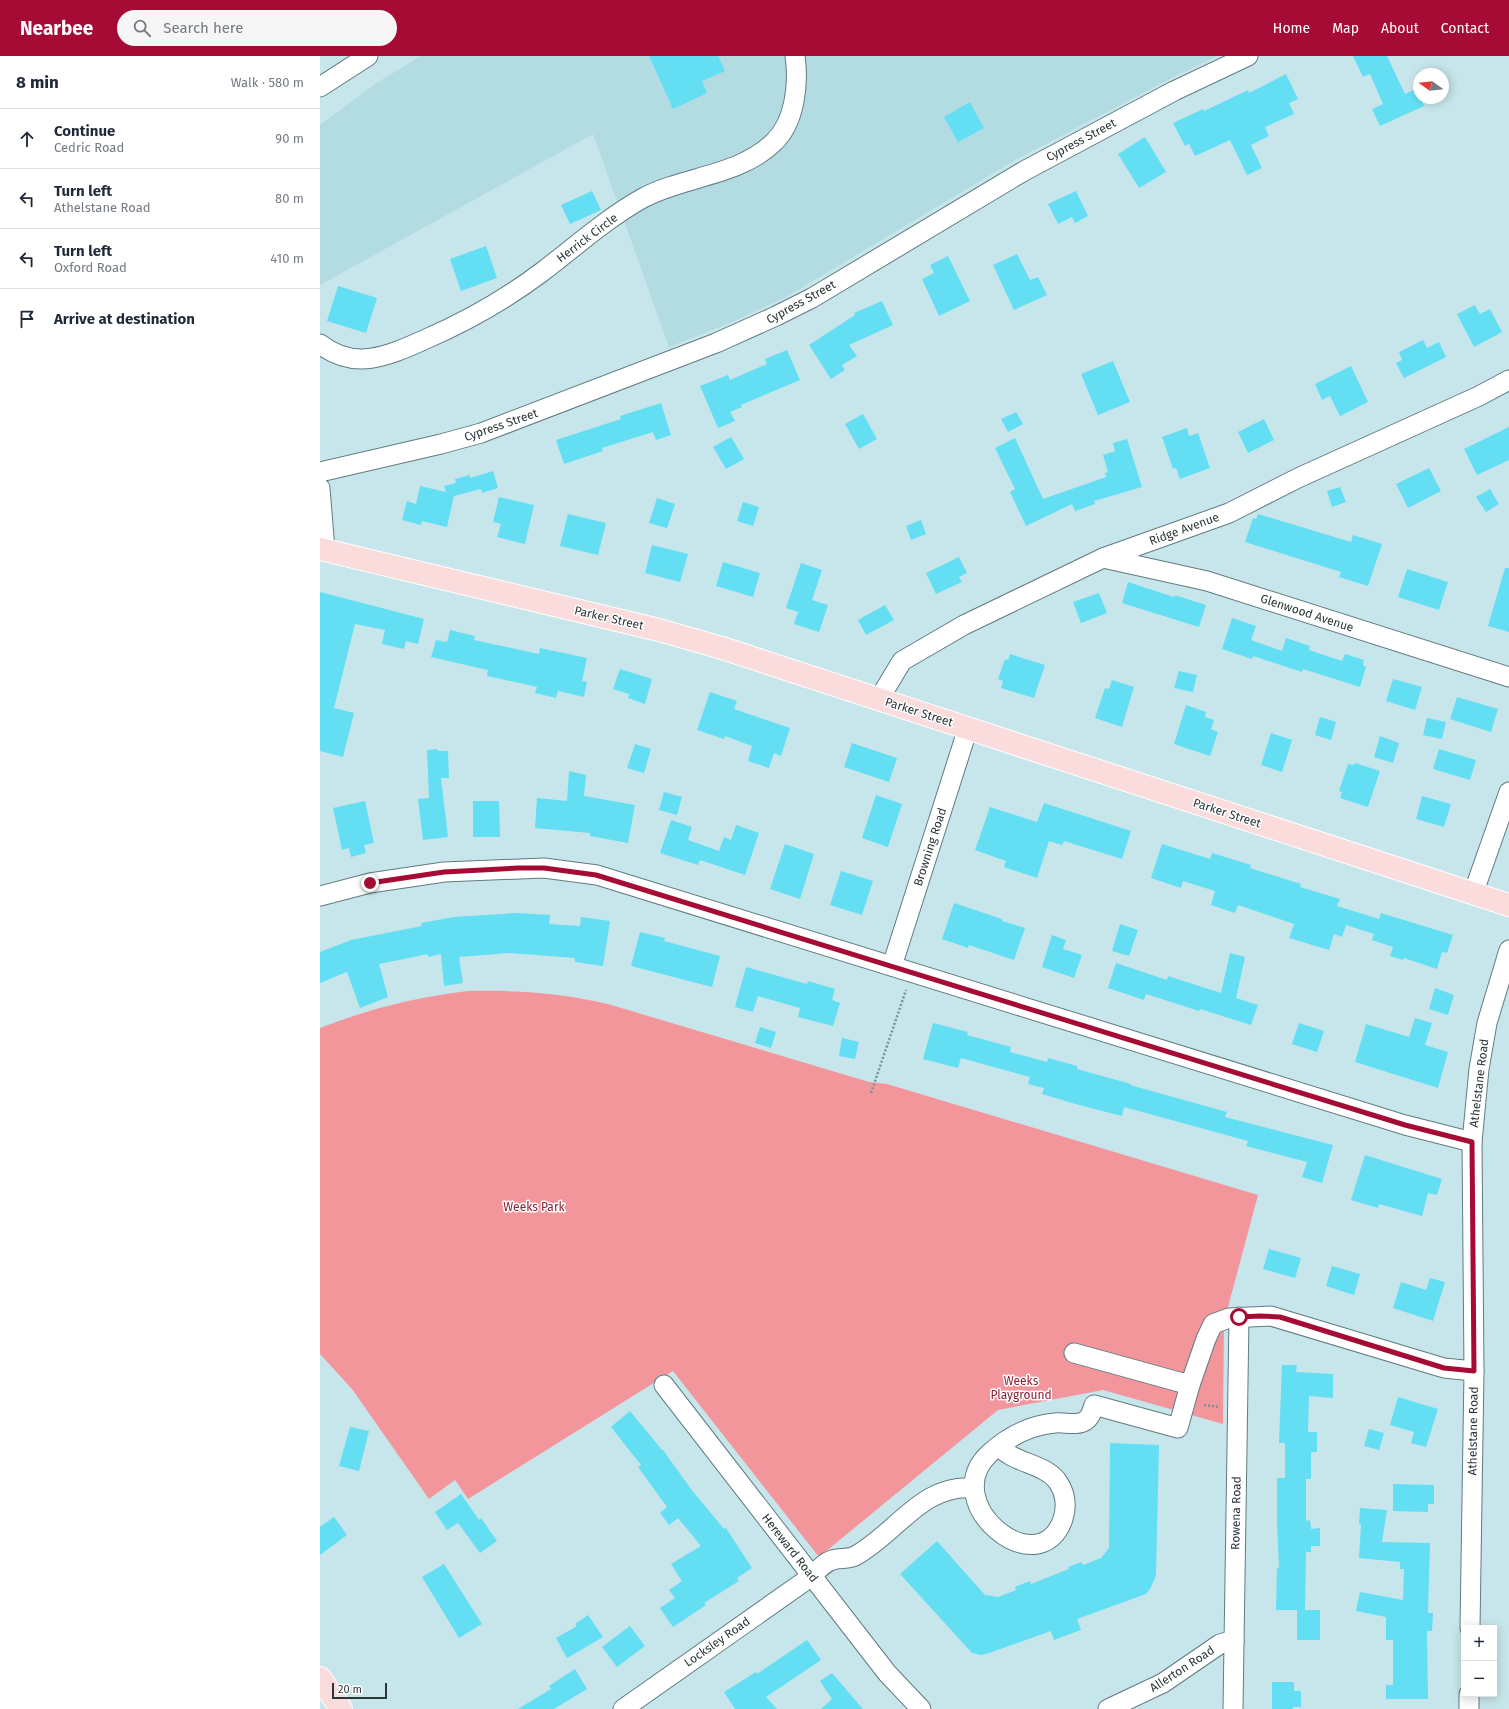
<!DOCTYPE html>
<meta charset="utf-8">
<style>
body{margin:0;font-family:"Fira Sans",sans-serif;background:#f6f6f7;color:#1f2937}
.controls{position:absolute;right:12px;bottom:12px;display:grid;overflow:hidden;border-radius:0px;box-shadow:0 2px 10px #0003}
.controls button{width:36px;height:36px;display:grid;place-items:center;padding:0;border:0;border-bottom:1px solid #e0e1e3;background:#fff;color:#1f2937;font:20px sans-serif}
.compass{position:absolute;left:1093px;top:12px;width:36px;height:36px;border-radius:50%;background:#fff;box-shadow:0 2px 10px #0003;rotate:285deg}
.scale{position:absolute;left:12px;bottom:10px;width:55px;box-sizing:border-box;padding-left:4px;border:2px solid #2b3739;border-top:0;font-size:11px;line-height:14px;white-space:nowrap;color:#2b3739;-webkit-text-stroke:3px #fff;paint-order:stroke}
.stop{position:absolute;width:12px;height:12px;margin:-9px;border:3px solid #a60b35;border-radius:50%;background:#fff}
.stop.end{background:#a60b35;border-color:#fff;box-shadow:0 1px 4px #0008}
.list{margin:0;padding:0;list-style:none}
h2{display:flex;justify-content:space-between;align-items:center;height:52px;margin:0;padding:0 16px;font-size:17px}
h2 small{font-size:13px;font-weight:400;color:#747a83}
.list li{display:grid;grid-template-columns:26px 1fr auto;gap:12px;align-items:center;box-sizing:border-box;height:60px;padding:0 16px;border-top:1px solid #e0e1e3}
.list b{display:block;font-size:15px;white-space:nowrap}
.list p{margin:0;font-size:13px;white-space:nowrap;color:#747a83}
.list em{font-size:13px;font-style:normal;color:#747a83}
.icon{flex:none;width:22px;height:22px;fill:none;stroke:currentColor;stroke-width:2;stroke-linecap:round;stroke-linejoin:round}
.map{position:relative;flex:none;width:1189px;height:1653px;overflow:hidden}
header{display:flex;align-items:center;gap:24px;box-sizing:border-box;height:56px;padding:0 20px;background:#a60b35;color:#fff}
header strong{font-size:19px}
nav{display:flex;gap:22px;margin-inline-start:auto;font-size:14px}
.search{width:280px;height:36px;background:#f6f6f7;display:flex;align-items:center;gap:10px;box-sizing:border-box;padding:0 14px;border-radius:22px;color:#747a83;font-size:15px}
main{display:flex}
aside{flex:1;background:#fff}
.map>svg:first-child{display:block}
.built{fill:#b3dbe2}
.green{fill:#f2969c}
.building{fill:#64def3}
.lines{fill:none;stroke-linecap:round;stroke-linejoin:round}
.minor-casing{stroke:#607b81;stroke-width:21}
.major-casing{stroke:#fff;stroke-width:24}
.path{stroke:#7b9194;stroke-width:2.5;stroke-dasharray:2 2;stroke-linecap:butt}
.minor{stroke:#fff;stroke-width:19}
.major{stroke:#fbdcdd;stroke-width:22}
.route{stroke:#a60b35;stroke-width:5}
.labels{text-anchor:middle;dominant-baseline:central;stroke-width:3;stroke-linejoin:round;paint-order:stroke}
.street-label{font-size:12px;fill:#2b3739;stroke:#fff}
.park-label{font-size:12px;fill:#8b1f33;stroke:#fff}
</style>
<header>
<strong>Nearbee</strong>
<div class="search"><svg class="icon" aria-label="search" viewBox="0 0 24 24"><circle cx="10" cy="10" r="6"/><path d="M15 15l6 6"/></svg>Search here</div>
<nav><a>Home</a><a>Map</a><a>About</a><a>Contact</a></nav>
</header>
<main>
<aside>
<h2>8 min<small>Walk · 580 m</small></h2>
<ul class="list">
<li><svg class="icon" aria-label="ahead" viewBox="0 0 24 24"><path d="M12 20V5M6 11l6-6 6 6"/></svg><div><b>Continue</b><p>Cedric Road</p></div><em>90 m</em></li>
<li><svg class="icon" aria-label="left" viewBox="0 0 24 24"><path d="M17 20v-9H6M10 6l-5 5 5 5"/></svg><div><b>Turn left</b><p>Athelstane Road</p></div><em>80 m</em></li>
<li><svg class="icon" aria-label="left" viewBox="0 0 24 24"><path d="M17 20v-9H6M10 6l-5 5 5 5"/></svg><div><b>Turn left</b><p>Oxford Road</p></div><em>410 m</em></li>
<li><svg class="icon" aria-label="arrive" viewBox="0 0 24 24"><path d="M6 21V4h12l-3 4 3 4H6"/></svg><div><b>Arrive at destination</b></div></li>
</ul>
</aside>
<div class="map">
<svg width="1189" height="1653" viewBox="0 0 1189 1653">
<rect width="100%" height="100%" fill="#c7e6eb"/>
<polygon class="built" points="101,0 897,0 848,24 697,103 468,240 412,266 349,291 273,78 0,229 0,69 58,26"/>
<path class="green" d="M 148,935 C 196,934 242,937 288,948 L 549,1026 L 567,1028 L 938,1139 L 904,1266 L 903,1368 L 783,1334 L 678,1354 L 499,1501 L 353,1315 L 148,1443 L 135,1424 L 109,1443 L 32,1333 L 0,1298 L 0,972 C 49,953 96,941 148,935 Z"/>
<g class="building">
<polygon points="329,0 398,0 405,15 382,25 387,37 353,53"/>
<polygon points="1033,0 1067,0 1085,38 1096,33 1104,50 1060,70 1052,53 1063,48 1050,18 1043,21"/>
<polygon points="966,18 978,43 969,47 974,58 945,71 949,80 931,89 942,112 927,119 910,84 875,100 869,88 865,90 853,67 883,53 884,55 928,34 929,37"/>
<polygon points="650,46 664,72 638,86 624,61"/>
<polygon points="825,81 846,116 819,132 798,98"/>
<polygon points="272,135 281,154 250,168 241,149"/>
<polygon points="756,135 768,160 755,167 752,161 738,168 728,148"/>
<polygon points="166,190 177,222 141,235 130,203"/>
<polygon points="697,198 710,224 718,221 727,239 694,254 673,209"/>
<polygon points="628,200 650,245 619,260 602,223 614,217 610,209"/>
<polygon points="18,230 57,242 46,277 7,265"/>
<polygon points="562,245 573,269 529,289 537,300 522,309 525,314 511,323 489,289 535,259 534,257"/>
<polygon points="1155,249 1160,258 1170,253 1182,276 1154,291 1137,258"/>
<polygon points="1103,284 1107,292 1119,286 1126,301 1084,322 1076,307 1082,304 1079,296"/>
<polygon points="467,294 480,324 421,349 422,351 410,356 415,365 398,372 380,330 408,319 410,324 447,308 445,303"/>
<polygon points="793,305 810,346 778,359 761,318"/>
<polygon points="1031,310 1048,346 1020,360 1010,340 1002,344 995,328"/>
<polygon points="341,347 351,379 336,384 333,376 282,392 283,395 244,408 236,384 301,363 300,360"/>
<polygon points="696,356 703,368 688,376 681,363"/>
<polygon points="543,358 557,383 539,393 525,368"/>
<polygon points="944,363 954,384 928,397 918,376"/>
<polygon points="1189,371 1189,404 1157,419 1144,393"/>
<polygon points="867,372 869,380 878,377 890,412 860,423 856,412 853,413 842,381"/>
<polygon points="411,381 424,403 406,413 393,391"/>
<polygon points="695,382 723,443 786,421 785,417 788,416 783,399 795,395 793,387 807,383 822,431 774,445 775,448 755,455 752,448 706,470 690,436 695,433 675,392"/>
<polygon points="1109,412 1121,435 1088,452 1076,428"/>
<polygon points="173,415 178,432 162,437 161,433 134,440 127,471 102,465 101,469 82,464 87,445 96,448 100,430 126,436 124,430 136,427 135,423 150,419 150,422"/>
<polygon points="1020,431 1026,446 1012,451 1007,435"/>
<polygon points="1170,433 1179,448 1166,456 1156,441"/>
<polygon points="179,441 214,449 205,488 177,481 181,468 173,466"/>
<polygon points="337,442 355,448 347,472 329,467"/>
<polygon points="423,446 439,451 433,470 417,465"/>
<polygon points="248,458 286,467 278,499 240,490"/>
<polygon points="938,458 1031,486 1033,479 1062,488 1048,530 1019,521 1021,516 925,486 933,462 936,463"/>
<polygon points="601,464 606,478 591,484 586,470"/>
<polygon points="332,489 368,498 360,526 325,517"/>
<polygon points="639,501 647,517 639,521 642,526 616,538 606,517"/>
<polygon points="403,506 440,517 433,541 396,530"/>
<polygon points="481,507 502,514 492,544 508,549 499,576 474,568 478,556 466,552"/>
<polygon points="1185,512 1189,512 1189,576 1168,570"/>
<polygon points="1087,513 1128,526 1119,554 1078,541"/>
<polygon points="808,526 854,541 855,539 886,549 879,571 802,547"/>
<polygon points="0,536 104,563 98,588 86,585 84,593 62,588 65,574 35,568 14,652 34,657 23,701 0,695"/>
<polygon points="779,537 787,557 761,567 753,546"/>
<polygon points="565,549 574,564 546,579 538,564"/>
<polygon points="912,562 936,570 931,584 962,595 966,582 990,590 989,594 1022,605 1025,598 1044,604 1043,609 1046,611 1040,631 983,613 982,616 933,600 932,603 902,593"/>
<polygon points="130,574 155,580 154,584 219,598 220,592 267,602 262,625 267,626 264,641 238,635 236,642 215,637 217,631 167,620 168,614 111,601 116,584 127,586"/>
<polygon points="690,598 725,609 714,642 681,632 683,625 678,623 685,603 688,604"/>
<polygon points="300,613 332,623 325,648 308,642 309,638 293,633"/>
<polygon points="859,615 877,619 873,636 854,632"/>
<polygon points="1073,623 1102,631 1095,654 1066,645"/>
<polygon points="792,624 814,631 802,671 775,662 785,632 789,633"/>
<polygon points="390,636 417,645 414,653 470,672 461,700 454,697 449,712 428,705 432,690 405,680 404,683 377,674"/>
<polygon points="1137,641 1178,653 1171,676 1130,663"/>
<polygon points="866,649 886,656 885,661 894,664 891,673 898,676 890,700 854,688"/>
<polygon points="1000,661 1016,666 1011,684 995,679"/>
<polygon points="1107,662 1126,666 1122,683 1103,679"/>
<polygon points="951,677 972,684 962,716 941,709"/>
<polygon points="1060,680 1079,687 1073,707 1054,701"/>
<polygon points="532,687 577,702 569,726 524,711"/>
<polygon points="315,688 331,693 324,717 307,712"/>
<polygon points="118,693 118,695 128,695 129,722 121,722 128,781 103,784 98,743 109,742 107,694"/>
<polygon points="1119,693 1156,704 1150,724 1113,713"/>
<polygon points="1035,707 1060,715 1048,751 1020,742 1022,736 1019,735 1028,708 1034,709"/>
<polygon points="249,715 266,719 264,740 315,749 308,787 270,780 270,777 215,772 217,742 247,745"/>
<polygon points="344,736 362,741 357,759 339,754"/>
<polygon points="556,739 582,748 568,791 542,782"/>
<polygon points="1102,740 1131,748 1124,771 1096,763"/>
<polygon points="45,745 54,787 44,789 46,797 31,801 29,792 22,794 13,752"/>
<polygon points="153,745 179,745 180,781 153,781"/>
<polygon points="724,747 811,775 802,803 744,785 742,789 729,785 717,822 684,811 686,805 655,794 670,751 717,766"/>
<polygon points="351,764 372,771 368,784 399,795 404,781 411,784 416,769 439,777 425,819 380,804 378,809 340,797"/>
<polygon points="465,788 494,798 480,843 450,833"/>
<polygon points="842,788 890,803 892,797 931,809 930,812 981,828 980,831 1020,843 1017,850 1059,863 1061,857 1133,879 1127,897 1122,896 1117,913 1084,902 1083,904 1070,900 1073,891 1052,884 1054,878 1026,869 1022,881 1014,878 1009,894 969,882 974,868 918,849 915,857 891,849 895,835 863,825 861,832 831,822"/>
<polygon points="521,815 553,825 542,859 510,849"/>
<polygon points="634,847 682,863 682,865 705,872 694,904 649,889 648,892 622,883"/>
<polygon points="197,857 230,859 229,868 260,870 261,861 290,865 283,910 255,906 255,902 189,897 139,901 143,927 124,930 121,898 108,901 108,898 59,908 68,941 40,952 27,916 0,927 0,896 31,884 102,870 101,867 134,861"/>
<polygon points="800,868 818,874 809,900 792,895"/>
<polygon points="320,876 345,882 344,885 400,900 392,931 311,910"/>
<polygon points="732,879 746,884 743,893 762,899 754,922 722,911"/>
<polygon points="910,897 925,901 916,942 938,949 931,969 880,953 879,955 826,938 824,944 788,932 796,907 847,924 848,920 901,937"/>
<polygon points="426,911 487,928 488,925 515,933 512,944 520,947 513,970 478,961 480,952 438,940 433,956 415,951"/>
<polygon points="1115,932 1134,939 1128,959 1109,953"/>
<polygon points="1095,962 1112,967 1105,989 1128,996 1118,1032 1035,1006 1046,968 1089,981"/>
<polygon points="613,967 648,976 647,979 691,991 690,996 727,1006 728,1002 757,1010 757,1013 811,1028 810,1029 907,1056 905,1061 1013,1089 1002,1127 982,1121 987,1106 926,1090 928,1085 804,1051 802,1060 759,1049 722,1038 724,1032 708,1028 710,1021 641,1002 638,1012 603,1003"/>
<polygon points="979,967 1004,975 997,996 972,988"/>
<polygon points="440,971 456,976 451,992 435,987"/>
<polygon points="522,982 539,986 535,1003 519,1000"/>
<polygon points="1045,1099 1122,1123 1117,1139 1108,1137 1102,1160 1059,1148 1058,1152 1031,1144"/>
<polygon points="949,1193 981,1202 975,1222 943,1213"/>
<polygon points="1012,1210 1040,1218 1034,1239 1006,1230"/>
<polygon points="1110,1222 1125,1226 1113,1265 1073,1252 1081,1226 1106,1234"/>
<polygon points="962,1309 977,1309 976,1316 1013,1318 1013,1342 989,1340 988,1376 997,1376 997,1396 991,1396 991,1423 986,1423 986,1465 990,1464 991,1473 1000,1472 1000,1490 991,1490 991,1496 986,1496 985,1554 956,1554 957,1512 959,1512 957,1467 957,1422 965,1422 965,1387 959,1387"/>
<polygon points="1078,1341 1118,1353 1106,1391 1091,1387 1094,1376 1070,1369"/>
<polygon points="310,1355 342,1394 343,1394 371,1433 404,1473 406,1472 432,1512 417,1522 419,1525 384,1547 386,1549 353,1571 340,1552 355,1542 349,1534 362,1525 351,1508 381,1490 358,1462 349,1469 340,1457 347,1451 318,1411 321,1409 291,1371"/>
<polygon points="30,1371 49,1375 39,1415 19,1410"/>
<polygon points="1049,1373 1064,1377 1059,1394 1044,1390"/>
<polygon points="790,1387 839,1389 836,1520 830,1533 826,1538 757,1563 761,1574 734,1584 731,1575 666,1598 661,1599 652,1597 580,1518 617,1485 665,1539 678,1541 696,1534 695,1531 710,1525 711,1528 749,1513 748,1511 761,1506 763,1509 781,1502 789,1492"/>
<polygon points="1073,1428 1114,1429 1114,1448 1108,1448 1108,1456 1073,1455"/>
<polygon points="141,1438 159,1464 161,1462 177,1485 160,1497 138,1467 127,1474 115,1456"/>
<polygon points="1040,1452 1067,1454 1062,1486 1110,1487 1108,1557 1113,1557 1112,1575 1107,1575 1108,1643 1066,1643 1066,1629 1073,1629 1073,1584 1066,1584 1066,1561 1036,1555 1040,1536 1083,1544 1084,1513 1080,1513 1080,1506 1039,1502 1041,1469 1039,1468"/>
<polygon points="14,1461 27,1479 0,1499 0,1471"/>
<polygon points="124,1508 162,1568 139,1582 102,1521"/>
<rect x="977" y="1554" width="23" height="30"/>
<polygon points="268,1559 283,1581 247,1602 236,1582 257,1570 255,1568"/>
<polygon points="310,1570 325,1590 297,1611 282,1591"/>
<polygon points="487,1584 501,1604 446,1641 457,1653 415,1653 404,1636 436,1616 437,1618"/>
<polygon points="255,1613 267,1633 234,1653 198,1653 231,1633 229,1630"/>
<polygon points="512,1617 543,1653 501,1653 512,1643 500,1625"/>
<polygon points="952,1626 974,1626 974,1635 981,1635 981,1651 973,1651 973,1653 952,1653"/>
</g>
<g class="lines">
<g class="minor-casing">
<g id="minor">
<polyline points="0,31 48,0"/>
<path d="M 0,288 C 35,316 70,299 106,283 C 147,265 186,243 222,216 C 255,191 287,162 323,142 C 364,120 420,120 454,86 C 475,66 479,28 475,0"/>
<polyline points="0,416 121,388 161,377 396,287 456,260 492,242 704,115 854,35 928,0"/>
<polyline points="0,432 5,494"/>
<polyline points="783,502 887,525 1189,621"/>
<polyline points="559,643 582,605 644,569 783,502 909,457 978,422 1159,340 1189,324"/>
<polyline points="1153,838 1189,736"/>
<polyline points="0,840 50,827 124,816 224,812 277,819 1085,1069 1152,1086"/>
<polyline points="572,910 648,672"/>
<polyline points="754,1297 870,1329 886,1283 893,1268 909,1262 951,1260 1124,1312 1154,1315"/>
<polyline points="344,1329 567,1617 601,1653"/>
<path d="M 679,1390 C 694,1408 725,1407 738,1426 C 746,1438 747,1450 743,1463 C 720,1531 615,1447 670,1397 C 688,1381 711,1369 735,1367 C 744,1366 757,1370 765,1365 C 771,1361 772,1355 774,1349 L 858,1372 L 870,1329"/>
<polyline points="1150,1572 1154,1315 1152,1086 1159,1013 1167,967 1189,894"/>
<path d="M 303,1653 L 492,1520 C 499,1513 506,1504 517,1503 C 523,1502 529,1503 535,1500 C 576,1478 602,1427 654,1432"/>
<polyline points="788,1653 843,1627 900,1588 914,1584"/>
<polyline points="913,1653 919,1261"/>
<polyline points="1149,1653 1149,1638"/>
</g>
</g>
<g class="major-casing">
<g id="major">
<polyline points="0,493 339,574 402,592 1189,849"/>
<polyline points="0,1622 21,1653"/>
</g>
</g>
<g class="path">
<polyline points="551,1037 586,934"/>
<polyline points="884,1349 900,1351"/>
</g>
<use href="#minor" class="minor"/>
<use href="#major" class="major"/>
</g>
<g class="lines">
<polyline class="route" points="50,827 124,816 198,812 224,812 276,819 1085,1069 1152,1086 1154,1315 1124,1312 960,1261 940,1260 919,1261"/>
</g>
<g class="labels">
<g class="street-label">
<text transform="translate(761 84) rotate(-28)">Cypress Street</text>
<text transform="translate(267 182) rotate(-37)">Herrick Circle</text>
<text transform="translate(481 246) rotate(-29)">Cypress Street</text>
<text transform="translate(181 369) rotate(-19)">Cypress Street</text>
<text transform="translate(864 473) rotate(-20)">Ridge Avenue</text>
<text transform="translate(987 557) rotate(18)">Glenwood Avenue</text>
<text transform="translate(289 562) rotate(13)">Parker Street</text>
<text transform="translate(599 656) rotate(18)">Parker Street</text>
<text transform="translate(907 757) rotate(18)">Parker Street</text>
<text transform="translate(610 791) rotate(-72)">Browning Road</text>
<text transform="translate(1159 1027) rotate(-83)">Athelstane Road</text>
<text transform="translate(1153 1375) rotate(-89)">Athelstane Road</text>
<text transform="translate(916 1457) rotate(-89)">Rowena Road</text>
<text transform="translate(470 1492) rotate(52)">Hereward Road</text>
<text transform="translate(397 1586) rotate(-35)">Locksley Road</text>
<text transform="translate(862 1613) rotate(-33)">Allerton Road</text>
</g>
<g class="park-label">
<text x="214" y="1151">Weeks Park</text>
<text x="701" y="1325">Weeks<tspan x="701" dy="14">Playground</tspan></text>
</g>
</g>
</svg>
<div class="controls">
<button>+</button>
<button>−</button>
</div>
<svg class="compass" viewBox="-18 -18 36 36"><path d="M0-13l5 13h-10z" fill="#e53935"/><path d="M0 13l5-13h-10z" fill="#747a83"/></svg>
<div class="scale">20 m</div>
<div class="stop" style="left:919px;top:1261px"></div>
<div class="stop end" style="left:50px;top:827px"></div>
</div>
</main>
